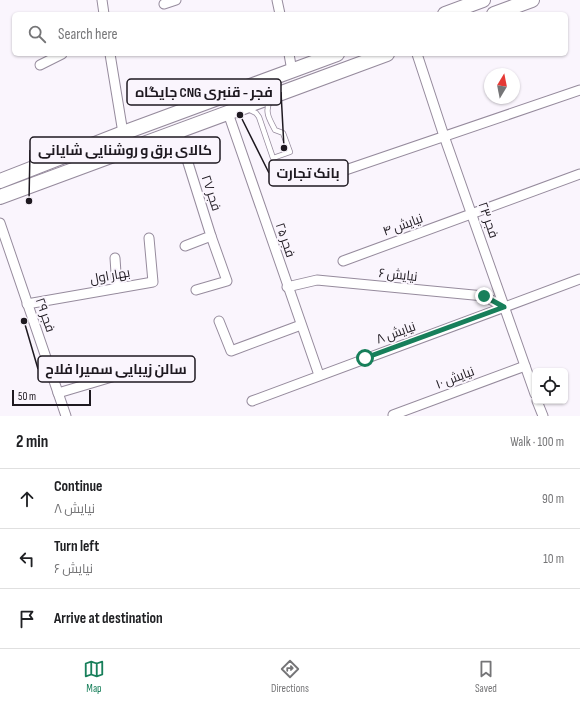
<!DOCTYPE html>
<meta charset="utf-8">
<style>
body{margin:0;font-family:"Sofia Sans Condensed",Cairo,sans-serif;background:#f2f2f2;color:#202124}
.controls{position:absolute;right:12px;bottom:12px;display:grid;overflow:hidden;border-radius:6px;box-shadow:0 1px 3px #0004}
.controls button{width:36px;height:36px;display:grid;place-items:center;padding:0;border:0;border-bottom:1px solid #e0e0e0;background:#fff;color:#202124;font:20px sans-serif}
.compass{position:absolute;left:484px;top:68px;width:36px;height:36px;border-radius:50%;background:#fff;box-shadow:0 1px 3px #0004;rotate:10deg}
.scale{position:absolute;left:12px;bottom:10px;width:79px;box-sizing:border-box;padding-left:4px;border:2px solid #1e1920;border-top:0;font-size:11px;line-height:14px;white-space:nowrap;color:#1e1920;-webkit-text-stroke:3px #faf5fd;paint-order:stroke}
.stop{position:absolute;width:12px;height:12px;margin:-9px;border:3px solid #177f5a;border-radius:50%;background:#fff}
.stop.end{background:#177f5a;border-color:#fff;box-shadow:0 1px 4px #0008}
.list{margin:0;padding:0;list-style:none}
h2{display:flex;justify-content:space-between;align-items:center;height:52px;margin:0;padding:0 16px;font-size:17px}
h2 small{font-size:13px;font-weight:400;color:#757577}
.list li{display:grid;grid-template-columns:26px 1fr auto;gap:12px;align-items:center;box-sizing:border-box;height:60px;padding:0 16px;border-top:1px solid #e0e0e0}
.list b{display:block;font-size:15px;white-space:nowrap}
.list p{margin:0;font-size:13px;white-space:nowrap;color:#757577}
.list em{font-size:13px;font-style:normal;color:#757577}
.icon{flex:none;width:22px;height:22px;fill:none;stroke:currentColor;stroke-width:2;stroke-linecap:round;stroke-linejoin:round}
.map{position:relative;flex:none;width:580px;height:416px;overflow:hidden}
.search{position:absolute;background:#fff;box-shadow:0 1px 3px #0004;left:12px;right:12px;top:12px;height:44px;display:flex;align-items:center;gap:10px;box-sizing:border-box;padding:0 14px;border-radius:6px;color:#757577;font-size:15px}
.sheet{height:232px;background:#fff}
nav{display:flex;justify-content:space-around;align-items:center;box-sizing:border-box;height:56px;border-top:1px solid #e0e0e0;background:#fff;font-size:11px;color:#757577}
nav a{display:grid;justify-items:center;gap:2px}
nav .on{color:#177f5a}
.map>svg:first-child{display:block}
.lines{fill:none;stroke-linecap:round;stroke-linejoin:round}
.lane-casing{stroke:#968b9d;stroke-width:6}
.street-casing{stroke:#968b9d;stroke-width:11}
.primary-casing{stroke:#968b9d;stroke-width:16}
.lane{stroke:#fff;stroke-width:4.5}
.street{stroke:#fff;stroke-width:9}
.primary{stroke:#fff;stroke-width:14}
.route{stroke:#177f5a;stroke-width:5}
.labels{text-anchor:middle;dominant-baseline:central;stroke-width:4;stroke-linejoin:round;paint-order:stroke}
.street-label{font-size:13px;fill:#1e1920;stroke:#faf5fd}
.leader{fill:none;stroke:#1e1920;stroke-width:1.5}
.callout-dot{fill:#1e1920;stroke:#faf5fd;stroke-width:1.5}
.callout{fill:#faf5fd;stroke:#1e1920;stroke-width:1.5}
.callout-label{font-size:14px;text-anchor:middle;font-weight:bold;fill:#1e1920}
</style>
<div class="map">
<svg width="580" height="416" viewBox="0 0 580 416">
<rect width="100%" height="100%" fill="#faf5fd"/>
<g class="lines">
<g class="lane-casing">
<path id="lane" d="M 248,109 L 256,113 L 259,117 L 273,158 L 290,152 L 283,133 L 275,130 C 270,120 264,112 270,101"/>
</g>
<g class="street-casing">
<g id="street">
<polyline points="102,0 104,14"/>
<polyline points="277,0 280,14"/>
<polyline points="164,4 176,0"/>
<polyline points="110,54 123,133"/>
<polyline points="289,54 292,71"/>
<polyline points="417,54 444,136 535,394"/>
<polyline points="40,65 62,54"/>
<polyline points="228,113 319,375"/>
<polyline points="178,131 211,236 185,246"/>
<polyline points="325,177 580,90"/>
<polyline points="0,223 66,416"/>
<polyline points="115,258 117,288"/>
<polyline points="343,261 580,174"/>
<polyline points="287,287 317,280 484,296 504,307"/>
<polyline points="196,290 227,281 211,236"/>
<polyline points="27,304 153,282 149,238"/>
<polyline points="219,321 231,351 301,325"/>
<polyline points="58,393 149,366"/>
<polyline points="252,401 580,279"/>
<polyline points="537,401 543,416"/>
<polyline points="393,415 525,366"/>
</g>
</g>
<g class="primary-casing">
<g id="primary">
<polyline points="445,14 483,0"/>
<polyline points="494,14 532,0"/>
<polyline points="0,181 123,133 337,54"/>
<polyline points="0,197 387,54"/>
</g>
</g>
<use href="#lane" class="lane"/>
<use href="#street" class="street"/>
<use href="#primary" class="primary"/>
</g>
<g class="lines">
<polyline class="route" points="365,358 504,307 484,296"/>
</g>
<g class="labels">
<g class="street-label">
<text transform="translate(211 193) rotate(72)">فجر ۲۷</text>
<text transform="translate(488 220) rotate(71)">فجر ۲۳</text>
<text transform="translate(403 225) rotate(-20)">نیایش ۴</text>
<text transform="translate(285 240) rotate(71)">فجر ۲۵</text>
<text transform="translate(398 275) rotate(6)">نیایش ۶</text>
<text transform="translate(110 276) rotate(-10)">بهار اول</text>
<text transform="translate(45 315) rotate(71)">فجر ۲۹</text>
<text transform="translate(396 333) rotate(-20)">نیایش ۸</text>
<text transform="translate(455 378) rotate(-21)">نیایش ۱۰</text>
</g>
</g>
<path class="leader" d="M284 148L281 92M29 201L30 150M240 115L269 173M24 321L38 369"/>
<g class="callout-dot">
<circle cx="284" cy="148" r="4"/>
<circle cx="29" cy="201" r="4"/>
<circle cx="240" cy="115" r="4"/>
<circle cx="24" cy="321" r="4"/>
</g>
<g class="callout">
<rect x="127" y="79" width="154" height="26" rx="4"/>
<rect x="30" y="137" width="190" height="26" rx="4"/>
<rect x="269" y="160" width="79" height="26" rx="4"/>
<rect x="38" y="356" width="157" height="26" rx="4"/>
</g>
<g class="callout-label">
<text x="204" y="97">جایگاه CNG فجر - قنبری</text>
<text x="125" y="155">کالای برق و روشنایی شایانی</text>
<text x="308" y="178">بانک تجارت</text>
<text x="116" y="374">سالن زیبایی سمیرا فلاح</text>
</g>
</svg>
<div class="controls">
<button><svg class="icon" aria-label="locate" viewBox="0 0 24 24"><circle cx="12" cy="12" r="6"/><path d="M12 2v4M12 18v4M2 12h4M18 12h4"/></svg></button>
</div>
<svg class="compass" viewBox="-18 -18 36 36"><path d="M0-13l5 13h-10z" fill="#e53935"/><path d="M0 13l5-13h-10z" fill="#757577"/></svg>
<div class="scale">50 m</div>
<div class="stop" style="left:365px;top:358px"></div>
<div class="stop end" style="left:484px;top:296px"></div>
<div class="search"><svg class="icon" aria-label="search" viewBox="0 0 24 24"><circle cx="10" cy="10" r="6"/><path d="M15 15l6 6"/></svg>Search here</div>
</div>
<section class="sheet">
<h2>2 min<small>Walk · 100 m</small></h2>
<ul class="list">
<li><svg class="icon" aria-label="ahead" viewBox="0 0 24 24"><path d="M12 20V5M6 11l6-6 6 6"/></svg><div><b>Continue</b><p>نیایش ۸</p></div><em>90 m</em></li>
<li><svg class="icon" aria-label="left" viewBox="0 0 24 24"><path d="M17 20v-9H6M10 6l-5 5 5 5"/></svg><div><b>Turn left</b><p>نیایش ۶</p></div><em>10 m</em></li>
<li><svg class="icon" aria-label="arrive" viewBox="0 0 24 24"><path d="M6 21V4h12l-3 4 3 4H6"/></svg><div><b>Arrive at destination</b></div></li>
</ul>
</section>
<nav>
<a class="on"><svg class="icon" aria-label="map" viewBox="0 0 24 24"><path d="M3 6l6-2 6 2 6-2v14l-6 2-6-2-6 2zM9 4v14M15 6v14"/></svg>Map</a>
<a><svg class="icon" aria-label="directions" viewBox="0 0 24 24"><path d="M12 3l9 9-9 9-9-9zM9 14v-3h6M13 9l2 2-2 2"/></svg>Directions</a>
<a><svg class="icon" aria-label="saved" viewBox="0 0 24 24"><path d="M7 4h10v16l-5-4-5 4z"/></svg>Saved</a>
</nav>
